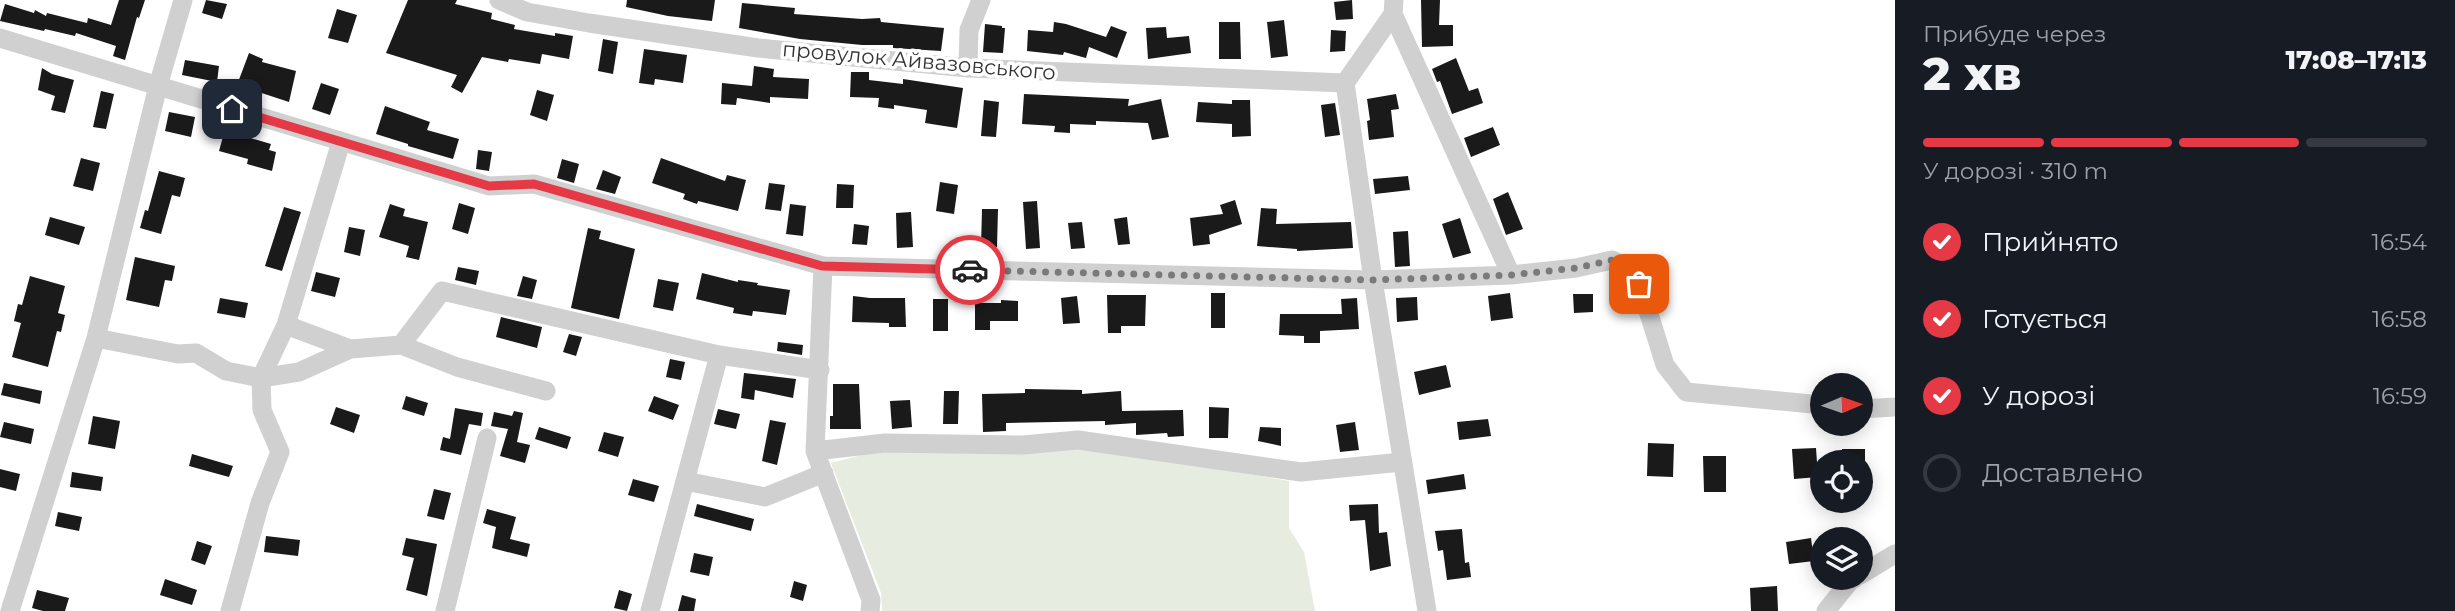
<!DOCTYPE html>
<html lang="uk">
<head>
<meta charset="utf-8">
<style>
  :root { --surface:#171b24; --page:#20242c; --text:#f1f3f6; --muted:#9ea1a6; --line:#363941; --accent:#e63946 }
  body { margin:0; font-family:Montserrat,sans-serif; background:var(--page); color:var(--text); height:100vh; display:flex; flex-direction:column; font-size:26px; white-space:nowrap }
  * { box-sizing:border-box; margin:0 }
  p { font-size:23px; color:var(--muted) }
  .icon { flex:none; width:38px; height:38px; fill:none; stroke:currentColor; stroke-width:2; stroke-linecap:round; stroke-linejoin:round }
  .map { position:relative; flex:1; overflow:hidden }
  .details { display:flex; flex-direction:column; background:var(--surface); width:560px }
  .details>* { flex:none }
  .needle { width:46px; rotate:88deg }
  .fabs { position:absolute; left:1810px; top:373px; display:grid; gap:14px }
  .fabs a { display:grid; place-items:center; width:63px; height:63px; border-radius:50%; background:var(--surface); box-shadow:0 4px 18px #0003; font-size:35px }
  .pin { position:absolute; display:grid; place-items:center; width:60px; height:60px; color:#fff; margin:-30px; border-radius:14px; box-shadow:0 4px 10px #0006 }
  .courier { position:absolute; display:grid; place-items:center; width:70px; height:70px; margin:-35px; border:5px solid #e63946; border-radius:50%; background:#fff; color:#222; box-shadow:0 2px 9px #0007 }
  .headline em { font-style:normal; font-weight:800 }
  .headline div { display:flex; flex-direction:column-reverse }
  .headline { display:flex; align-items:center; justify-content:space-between; height:119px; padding:0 28px }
  h1 { font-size:46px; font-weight:800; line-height:52px }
  .bar { display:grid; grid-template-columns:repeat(4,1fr); gap:10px 7px; align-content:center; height:84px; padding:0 28px }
  .bar i { height:9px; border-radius:5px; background:var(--line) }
  .bar .active { background:var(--accent) }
  .bar p { grid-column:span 4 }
  ol { padding:0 28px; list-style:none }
  li { display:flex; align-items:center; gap:21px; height:77px }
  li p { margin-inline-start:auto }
  li .icon { padding:7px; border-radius:50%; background:var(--accent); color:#fff; stroke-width:4 }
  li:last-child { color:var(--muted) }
  li i { width:38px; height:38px; border:4px solid var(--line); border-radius:50% }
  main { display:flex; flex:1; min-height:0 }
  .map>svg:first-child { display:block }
  .green { fill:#e6ecdf }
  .building { fill:#1a1a1a }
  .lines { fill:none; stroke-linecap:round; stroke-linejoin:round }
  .street { stroke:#d0d0d0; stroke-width:19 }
  .done { stroke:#7a7a7a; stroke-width:7; stroke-dasharray:0 12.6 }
  .route { stroke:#e63946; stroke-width:9 }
  .labels { text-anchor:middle; stroke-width:7; stroke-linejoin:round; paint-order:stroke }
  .street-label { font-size:21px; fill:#333; stroke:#fff }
</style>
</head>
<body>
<main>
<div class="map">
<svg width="1895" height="611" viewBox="0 0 1895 611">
  <rect width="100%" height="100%" fill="#fff"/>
  <path class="green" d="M1079 445 1289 481V528L1304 552 1315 611H882L881 593 831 463 881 450Z"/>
  <path class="building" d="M119 0H145L139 18 137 17 125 60 113 56 116 46 76 33 75 36 45 29 44 31 0 21 5 4 34 13 35 10 46 16 47 13 87 23 88 18 111 25Z
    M206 0 227 4 222 19 202 13Z
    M408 0H457L455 4 492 13 491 19 515 25 514 29 555 36V33L573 36 569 59 542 54 540 64 509 59 508 62 482 57 462 93 451 87 457 75 386 53Z
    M627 0H715L712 21 668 16 626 7Z
    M1352 0 1353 19 1336 20 1334 2Z
    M1421 0H1440L1439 25H1453V46L1422 47Z
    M742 3 795 8 794 14 862 19 880 18 881 22 944 28 941 51 893 48V45H862L800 39 739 28Z
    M337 9 357 15 348 43 328 38Z
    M1284 20 1288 56 1271 58 1267 22Z
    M1054 22 1066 24 1106 37 1111 26 1127 32 1117 58 1089 47 1086 58 1064 52 1063 55 1027 51 1028 30 1053 32Z
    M1219 22H1240L1241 59H1219Z
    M985 24 1002 26V28H1005L1003 53 983 52Z
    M1166 27 1167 38 1189 36 1191 53 1148 59 1146 28Z
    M1331 30 1346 31 1345 51 1330 52Z
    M603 39 618 42 613 74 598 71Z
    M644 49 687 55 683 83 655 79 654 85 639 83Z
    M249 53 263 59 262 62 296 71 289 102 237 85Z
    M1456 58 1469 91 1478 88 1483 103 1452 114 1440 81 1437 82 1432 69Z
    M185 60 219 66 217 82 182 75Z
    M754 66 774 69 773 77 809 79 808 99 770 97V103L737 98 736 105 721 104 722 83 752 86Z
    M42 68 52 74 74 80 65 113 51 110 55 96 38 90Z
    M851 72H869V80L903 84V79L963 88 957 128 925 123 927 110 894 105V109L878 107 879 98 850 97Z
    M321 83 339 89 330 115 312 109Z
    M537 90 554 95 547 121 530 115Z
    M101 91 114 94 106 129 93 127Z
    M1024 94 1129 99 1128 106 1161 99 1169 137 1152 140 1148 123 1096 121V125L1070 124V133L1054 132 1055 126 1022 124Z
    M1396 94 1399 109 1391 110 1394 137 1369 140 1367 121 1370 120 1367 99Z
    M984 100 999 102 996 137 981 136Z
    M1232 100H1250L1251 136 1232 137V124L1196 122 1198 102 1232 104Z
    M1335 103 1340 135 1325 137 1321 105Z
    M385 106 430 122 427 130 459 139 453 159 408 146V144L376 134Z
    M169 112 195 117 191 137 165 131Z
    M226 126 241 131 240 135 271 144 269 150 276 152 272 171 247 164 248 159 219 151Z
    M1493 127 1500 145 1471 157 1464 138Z
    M478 150 492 152 489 171 476 169Z
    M81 158 100 163 93 191 73 186Z
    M661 158 725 181 727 175 746 180 738 211 698 201 697 204 683 199 685 194 652 183Z
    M562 159 579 164 574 183 557 178Z
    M603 170 621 177 615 194 596 189Z
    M159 171 185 178 180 197 172 195 161 234 140 228 145 210 148 211Z
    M1408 176 1410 190 1375 194 1373 179Z
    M940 182 958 185 954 214 936 211Z
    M769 183 785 185 781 211 765 209Z
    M837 184 854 185 853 208H836Z
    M1508 192 1523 229 1506 235 1493 199Z
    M1235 200 1242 224 1209 235 1210 244 1193 246 1190 218 1223 214 1220 205Z
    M1037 201 1040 248 1026 249 1023 202Z
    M459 203 475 208 468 234 452 229Z
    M390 204 405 209 403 216 428 222 419 260 406 257 409 246 379 237Z
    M790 204 806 206 803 236 786 234Z
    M284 207 301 212 282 271 265 266Z
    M1261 208 1277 209 1276 224 1351 222 1353 248 1297 251V249L1257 246Z
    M982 209H998L997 247H981Z
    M911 212 913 247 897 248 896 213Z
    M50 217 85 227 79 245 45 235Z
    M1127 217 1130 244 1118 245 1114 219Z
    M1460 218 1471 253 1453 258 1442 224Z
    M1082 222 1085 248 1071 249 1068 223Z
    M854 224 869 226 867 245 852 244Z
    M349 227 365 230 360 256 344 252Z
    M588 228 601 231 599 239 635 249 619 319 571 308Z
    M1408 231 1410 266 1395 267 1393 232Z
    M135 257 175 266 172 281 165 280 159 307 126 300Z
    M458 267 479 271 476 285 455 280Z
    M316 272 340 278 335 297 311 291Z
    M702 273 738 282V280L758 283 757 285 790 290 786 315 753 311 752 316 733 313 734 308 696 299Z
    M30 276 65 286 58 313 65 315 61 332 57 331 48 367 12 357 21 323 14 321 18 304 22 305Z
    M523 276 537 280 532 299 517 296Z
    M658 279 679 283 673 311 653 307Z
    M1211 293H1225V328H1211Z
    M1510 293 1513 318 1491 321 1488 296Z
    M1573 294H1593V312L1574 313Z
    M1107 295H1146L1145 326H1121V333H1108Z
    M853 296 870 298H905L906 327H889V323L852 322Z
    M1077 296 1080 323 1063 324 1061 298Z
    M1417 297 1418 320 1397 322 1396 298Z
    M220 298 248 303 245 318 217 313Z
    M1357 298 1359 329 1320 331V343H1304V336L1279 335 1280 314H1342L1341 299Z
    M933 299H948V331H933Z
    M1001 300 1018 301V321H990V330H975V303H1001Z
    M501 317 542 327 537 348 496 337Z
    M569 334 582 337 576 356 563 352Z
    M778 342 803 345 802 355 777 351Z
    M670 359 685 362 681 380 666 377Z
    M1446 365 1451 387 1419 395 1414 372Z
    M744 373 796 379 793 398 755 390 754 400 741 398Z
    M4 383 42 391 40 404 1 395Z
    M833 384H859L861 429H830V416H833Z
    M1025 389 1082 390V394L1121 391 1122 411 1183 410 1184 436 1168 437 1167 433 1136 435V423L1105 425V421L1006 423V431L983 432 982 394 1025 393Z
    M944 391H959L958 424H943Z
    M406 396 428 403 424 416 402 409Z
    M654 396 679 405 673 420 648 411Z
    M910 400 912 427 892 429 890 401Z
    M336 407 360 415 354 433 330 424Z
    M1209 407 1229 408 1228 438H1209Z
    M455 408 483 413 481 426 469 424 461 455 440 450 443 437 450 439Z
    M718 409 740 414 736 429 714 424Z
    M514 411 523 413 517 442 530 445 525 463 500 456 508 429 491 426 494 412 512 416Z
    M93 416 120 421 115 449 88 444Z
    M1488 419 1491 436 1459 440 1457 422Z
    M770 420 786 423 777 465 762 461Z
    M4 422 34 429 31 444 0 437Z
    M1355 422 1359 450 1340 452 1336 425Z
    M539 427 571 437 567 449 535 439Z
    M1260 427 1281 428V446L1258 441Z
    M604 432 624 437 618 457 598 451Z
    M1648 443 1674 444 1673 477 1647 476Z
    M1816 448 1818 477 1794 479 1792 449Z
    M1842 449H1865V462H1842Z
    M192 454 233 466 229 477 189 466Z
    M1703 456H1726V492H1704Z
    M0 469 20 474 16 491 0 487Z
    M72 472 103 477 101 491 70 487Z
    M1464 474 1466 489 1428 494 1426 480Z
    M633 479 659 486 654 502 628 495Z
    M434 489 451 493 444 520 427 516Z
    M697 504 754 519 751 531 694 516Z
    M1378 504 1379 533 1387 532 1391 566 1370 571 1365 520 1350 521 1349 505Z
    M487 509 516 517 510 539 530 544 527 557 492 548 496 527 483 523Z
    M58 512 82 517 79 531 55 526Z
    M1462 529 1465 563 1469 562 1471 577 1447 580 1443 550 1438 551 1435 531Z
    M266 536 300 540 298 556 264 552Z
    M406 538 437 544 427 596 406 590 414 558 402 555Z
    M1811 538 1814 561 1789 564 1786 542Z
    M197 541 212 546 205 565 191 560Z
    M694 553 713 557 709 576 690 572Z
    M165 579 197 590 192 605 160 595Z
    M794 581 807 585 803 601 790 597Z
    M1777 586 1778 611H1751L1750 588Z
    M37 590 69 598 65 611H43L32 608Z
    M619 590 632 594 627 611 614 608Z
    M682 595 696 599 694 611H678Z"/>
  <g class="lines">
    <path class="street" d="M499 0 527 12 589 23 758 48 968 68 1345 83
      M1394 0 1393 14 1345 83 1373 280 1427 611
      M1393 14 1511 275
      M0 38 489 186 534 184 823 266 1373 280 1511 275 1576 268 1612 260 1633 271 1644 298 1665 365 1686 392 1822 405
      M968 68 969 30 981 0
      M823 266 815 451 871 600 870 611
      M286 325 350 349 401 345 442 291 719 355 820 370
      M96 338 178 354 196 353 226 371 261 378 299 372 350 349
      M401 345 457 367 546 391
      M1860 409 1895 407
      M815 451 885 443 1023 445 1078 440 1301 472 1402 462
      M685 481 765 497 824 473
      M1860 575 1895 554
      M10 611 96 338 158 86 183 0
      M230 611 260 503 280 452 262 410 261 378 286 325 341 142
      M445 611 487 438
      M650 611 719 355
      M1826 611 1850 581 1855 578"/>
  </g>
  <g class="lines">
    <path class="done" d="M970 270 1373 280 1511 275 1576 268 1612 260 1633 271 1639 284"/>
    <path class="route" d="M232 109 489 186 534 184 822 266 970 270"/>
  </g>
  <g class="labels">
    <g class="street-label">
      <text transform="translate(919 61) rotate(5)" y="7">провулок Айвазовського</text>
    </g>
  </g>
</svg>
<div class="fabs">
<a><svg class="needle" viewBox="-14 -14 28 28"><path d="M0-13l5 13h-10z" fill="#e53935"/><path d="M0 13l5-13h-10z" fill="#9ea1a6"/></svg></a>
<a><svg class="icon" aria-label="locate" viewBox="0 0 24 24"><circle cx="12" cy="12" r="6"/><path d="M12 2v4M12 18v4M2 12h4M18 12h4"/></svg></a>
<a><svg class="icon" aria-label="layers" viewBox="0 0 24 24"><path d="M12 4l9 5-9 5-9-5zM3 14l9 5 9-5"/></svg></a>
</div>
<div class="pin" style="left:1639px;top:284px;background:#ea580c"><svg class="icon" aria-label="bag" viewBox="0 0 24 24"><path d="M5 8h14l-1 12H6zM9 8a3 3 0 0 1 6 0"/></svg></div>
<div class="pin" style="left:232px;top:109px;background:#1f2937"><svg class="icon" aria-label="home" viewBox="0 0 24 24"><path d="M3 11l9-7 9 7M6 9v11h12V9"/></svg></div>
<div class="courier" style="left:970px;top:270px"><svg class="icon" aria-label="car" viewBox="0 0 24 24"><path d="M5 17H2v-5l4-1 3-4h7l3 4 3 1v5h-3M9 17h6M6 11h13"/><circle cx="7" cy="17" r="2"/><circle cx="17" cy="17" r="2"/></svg></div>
</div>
<section class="details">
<div class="headline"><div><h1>2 хв</h1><p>Прибуде через</p></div><em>17:08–17:13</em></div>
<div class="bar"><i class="active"></i><i class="active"></i><i class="active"></i><i></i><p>У дорозі · 310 m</p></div>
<ol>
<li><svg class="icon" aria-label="check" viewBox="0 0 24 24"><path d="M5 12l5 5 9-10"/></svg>Прийнято<p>16:54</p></li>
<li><svg class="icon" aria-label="check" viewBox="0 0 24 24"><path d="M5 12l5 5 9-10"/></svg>Готується<p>16:58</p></li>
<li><svg class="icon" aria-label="check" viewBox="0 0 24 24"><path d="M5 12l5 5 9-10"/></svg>У дорозі<p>16:59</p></li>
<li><i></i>Доставлено</li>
</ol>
</section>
</main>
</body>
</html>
